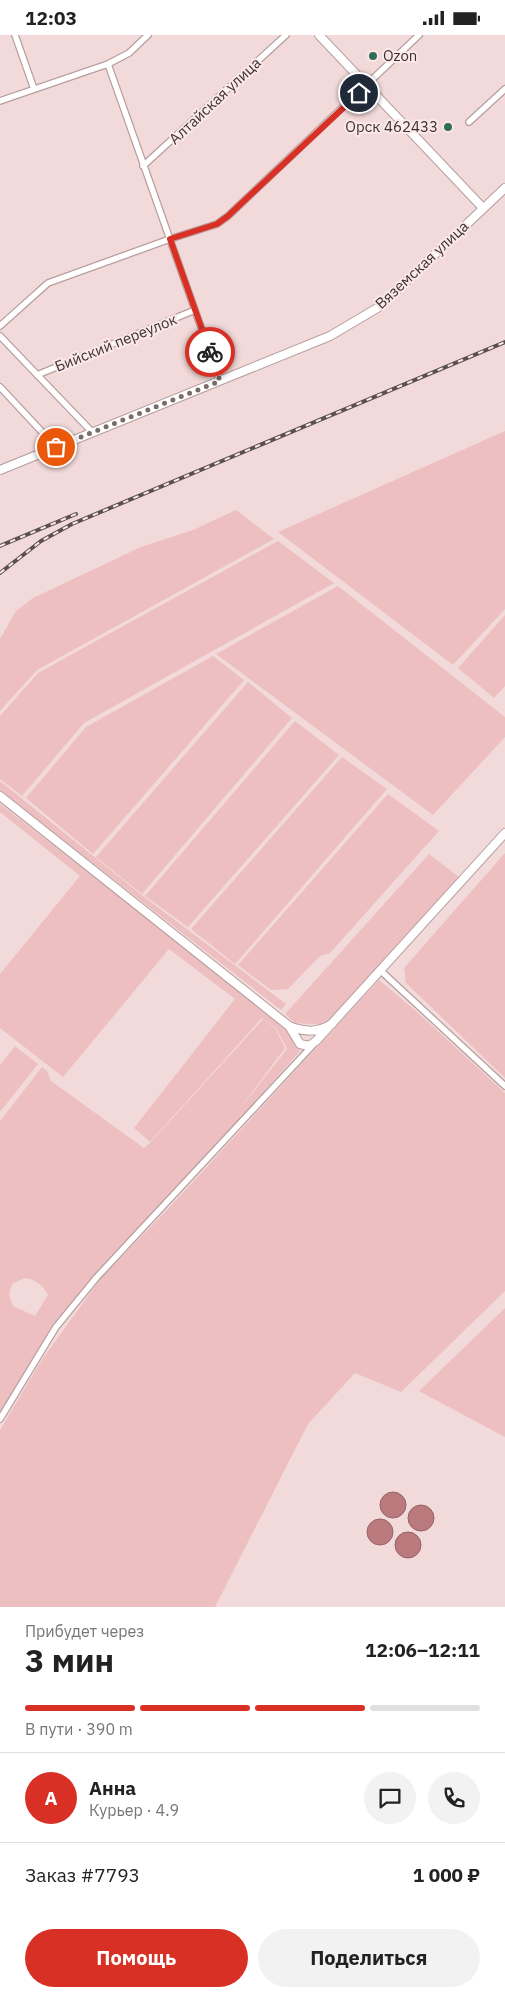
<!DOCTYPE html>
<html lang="ru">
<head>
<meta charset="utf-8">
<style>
  :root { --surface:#fff; --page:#f2f2f2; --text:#222; --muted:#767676; --line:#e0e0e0; --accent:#d93025 }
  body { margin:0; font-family:"IBM Plex Sans",sans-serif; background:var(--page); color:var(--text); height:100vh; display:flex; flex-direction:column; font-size:19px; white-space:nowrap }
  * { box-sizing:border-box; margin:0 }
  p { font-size:16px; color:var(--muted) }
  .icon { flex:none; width:28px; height:28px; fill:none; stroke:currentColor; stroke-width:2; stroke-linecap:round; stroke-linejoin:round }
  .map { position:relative; height:1572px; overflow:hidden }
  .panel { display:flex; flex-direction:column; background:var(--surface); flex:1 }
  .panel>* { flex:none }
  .pin { position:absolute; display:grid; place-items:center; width:42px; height:42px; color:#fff; margin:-21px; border:2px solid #fff; border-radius:50%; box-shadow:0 1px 5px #0007 }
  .courier { position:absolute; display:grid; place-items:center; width:50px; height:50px; margin:-25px; border:4px solid #d93025; border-radius:50%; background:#fff; color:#222; box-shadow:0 1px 6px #0007 }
  .summary em { font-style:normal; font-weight:800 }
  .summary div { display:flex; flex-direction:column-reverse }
  .summary { display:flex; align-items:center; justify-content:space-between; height:85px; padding:0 25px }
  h1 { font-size:32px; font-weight:800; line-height:38px }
  .bar { display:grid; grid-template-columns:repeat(4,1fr); gap:8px 5px; align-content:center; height:60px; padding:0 25px }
  .bar i { height:6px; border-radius:4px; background:var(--line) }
  .bar .selected { background:var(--accent) }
  .bar p { grid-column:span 4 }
  .line { display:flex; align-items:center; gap:12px; padding:0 25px; border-top:1px solid var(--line) }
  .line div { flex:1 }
  .round { display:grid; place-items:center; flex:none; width:52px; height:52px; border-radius:26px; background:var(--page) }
  .cta { display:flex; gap:10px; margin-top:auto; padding:10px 25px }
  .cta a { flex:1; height:58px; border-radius:30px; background:var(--accent); color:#fff; font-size:20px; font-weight:800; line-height:58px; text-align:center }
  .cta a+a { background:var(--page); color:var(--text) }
  .status { display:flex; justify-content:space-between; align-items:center; height:35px; padding:0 25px; background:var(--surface); direction:ltr }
  .status svg { height:14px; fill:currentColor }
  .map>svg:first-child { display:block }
  .green { fill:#edbfc0; fill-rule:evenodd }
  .water { fill:#ba797c; stroke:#946366 }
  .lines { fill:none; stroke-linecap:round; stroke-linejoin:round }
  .street-casing { stroke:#b69e9f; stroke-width:8 }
  .secondary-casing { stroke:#b69e9f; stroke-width:10 }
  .street { stroke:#fff; stroke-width:5.5 }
  .secondary { stroke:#fff; stroke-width:8 }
  .rail-casing { stroke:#5b4f4f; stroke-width:4 }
  .rail { stroke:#fce8e8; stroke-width:2; stroke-dasharray:5.5; stroke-linecap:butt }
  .done { stroke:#7b6c6c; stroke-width:5; stroke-dasharray:0 9 }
  .route { stroke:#d93025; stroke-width:6 }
  .poi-dot { fill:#2f6d59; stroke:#fce8e8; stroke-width:2 }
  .labels { text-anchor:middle; stroke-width:4; stroke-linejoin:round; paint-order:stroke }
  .poi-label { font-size:15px; fill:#3a3131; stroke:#fce8e8; text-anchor:start }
  .street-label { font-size:15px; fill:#3a3131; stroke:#fce8e8 }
</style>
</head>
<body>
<div class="status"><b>12:03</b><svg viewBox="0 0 49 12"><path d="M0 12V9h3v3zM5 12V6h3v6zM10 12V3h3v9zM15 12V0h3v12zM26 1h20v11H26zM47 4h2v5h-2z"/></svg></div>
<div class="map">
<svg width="505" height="1572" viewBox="0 0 505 1572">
  <rect width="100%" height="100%" fill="#f3dada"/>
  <path class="green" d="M505 396V574L453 630 278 497Z
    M236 475 274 504 37 635 0 676V604L16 576 33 563 141 512 193 495Z
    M278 506 334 548 84 688 22 761 0 744V681L38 638Z
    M338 551 505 682V702L433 780 216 619Z
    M505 580V651L494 663 458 633Z
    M213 621 244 645 93 819 26 763 86 692Z
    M248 647 292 683 142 859 96 822Z
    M295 686 339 720 188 892 145 861Z
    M342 722 387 754 235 929 191 894Z
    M0 746 143 861 286 969 281 975 0 756Z
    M388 759 439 796 330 918 320 921 288 954 271 955 238 930Z
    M0 769 288 993 300 1016 243 1081 240 1079 242 1082 58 1285 0 1376V1086L42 1032 47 1036 51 1046 144 1113 150 1108 263 984 275 993 285 1013 238 1076 287 1014 276 993 262 983 150 1107 134 1093 235 964 169 914 63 1042 0 993V939L80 841 0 777ZM25 1243C35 1244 44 1251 48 1260L35 1281 13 1271 9 1259 12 1249Z
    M505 818V1043L406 948 404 933Z
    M429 819 459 842 326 990 295 988 285 979Z
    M379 945 417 977 505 1058V1256L401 1357 355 1338 308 1389 215 1572H0V1395L41 1326 101 1243 166 1176Z
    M15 1011 38 1029 0 1077V1030Z
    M505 1273V1402L419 1356Z"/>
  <path class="water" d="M380 1470a13 13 0 1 1 26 0a13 13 0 1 1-26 0Z
    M408 1483a13 13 0 1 1 26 0a13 13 0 1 1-26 0Z
    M367 1497a13 13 0 1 1 26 0a13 13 0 1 1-26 0Z
    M395 1510a13 13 0 1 1 26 0a13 13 0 1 1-26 0Z"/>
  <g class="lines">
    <defs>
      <path id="street" d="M15 0 34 54
        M108 29 220 346
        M0 66 108 29 129 18 148 0
        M469 87 505 54
        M143 131 286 0
        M0 291 48 248 170 204 217 189 228 181 419 0
        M0 301 92 397
        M37 340 195 275
        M0 352 56 412
        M381 936 505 1051
        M0 1384 56 1292 97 1242 313 1010"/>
      <path id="secondary" d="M319 0 483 173
        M0 435 330 301 379 272 505 153
        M0 761 289 991C305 997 317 998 332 989
        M289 991 300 1009 309 1011 316 1006 505 798"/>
    </defs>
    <use href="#street" class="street-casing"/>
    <use href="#secondary" class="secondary-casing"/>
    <use href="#street" class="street"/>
    <use href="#secondary" class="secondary"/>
    <defs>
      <path id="rail" d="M0 511 76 479
        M0 538 41 506 72 489 505 307"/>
    </defs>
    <use href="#rail" class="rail-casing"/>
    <use href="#rail" class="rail"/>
  </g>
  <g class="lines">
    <path class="done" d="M56 412 220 346 210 317"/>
    <path class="route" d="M210 317 170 204 217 189 228 181 359 58"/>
  </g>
  <g class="poi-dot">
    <circle cx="373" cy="21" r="5"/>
    <circle cx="448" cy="92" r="5"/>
  </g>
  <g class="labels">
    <g class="poi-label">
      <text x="383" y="26">Ozon</text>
      <text x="438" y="97" text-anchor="end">Орск 462433</text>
    </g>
    <g class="street-label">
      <text transform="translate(215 66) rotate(-43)" y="5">Алтайская улица</text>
      <text transform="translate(422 230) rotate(-43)" y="5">Вяземская улица</text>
      <text transform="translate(116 308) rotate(-22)" y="5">Бийский переулок</text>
    </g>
  </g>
</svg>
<div class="pin" style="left:56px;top:412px;background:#ea580c"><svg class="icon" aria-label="bag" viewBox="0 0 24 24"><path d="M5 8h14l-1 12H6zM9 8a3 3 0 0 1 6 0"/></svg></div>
<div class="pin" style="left:359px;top:58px;background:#1f2937"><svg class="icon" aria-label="home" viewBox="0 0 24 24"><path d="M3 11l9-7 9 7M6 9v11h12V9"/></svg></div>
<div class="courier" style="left:210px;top:317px"><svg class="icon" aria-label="bike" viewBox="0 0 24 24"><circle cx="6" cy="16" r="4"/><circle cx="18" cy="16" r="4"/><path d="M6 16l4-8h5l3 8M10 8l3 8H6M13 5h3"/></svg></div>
</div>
<section class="panel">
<div class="summary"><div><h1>3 мин</h1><p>Прибудет через</p></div><em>12:06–12:11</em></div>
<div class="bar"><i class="selected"></i><i class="selected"></i><i class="selected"></i><i></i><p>В пути · 390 m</p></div>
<div class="line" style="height:90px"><b class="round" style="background:var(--accent);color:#fff">А</b><div><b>Анна</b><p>Курьер · 4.9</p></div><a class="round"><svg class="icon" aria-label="chat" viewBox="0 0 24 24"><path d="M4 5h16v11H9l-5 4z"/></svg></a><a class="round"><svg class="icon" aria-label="phone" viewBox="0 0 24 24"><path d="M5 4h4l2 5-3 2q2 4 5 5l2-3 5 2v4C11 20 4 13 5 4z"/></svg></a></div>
<div class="line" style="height:65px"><div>Заказ #7793</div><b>1 000 ₽</b></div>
<div class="cta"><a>Помощь</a><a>Поделиться</a></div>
</section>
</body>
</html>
